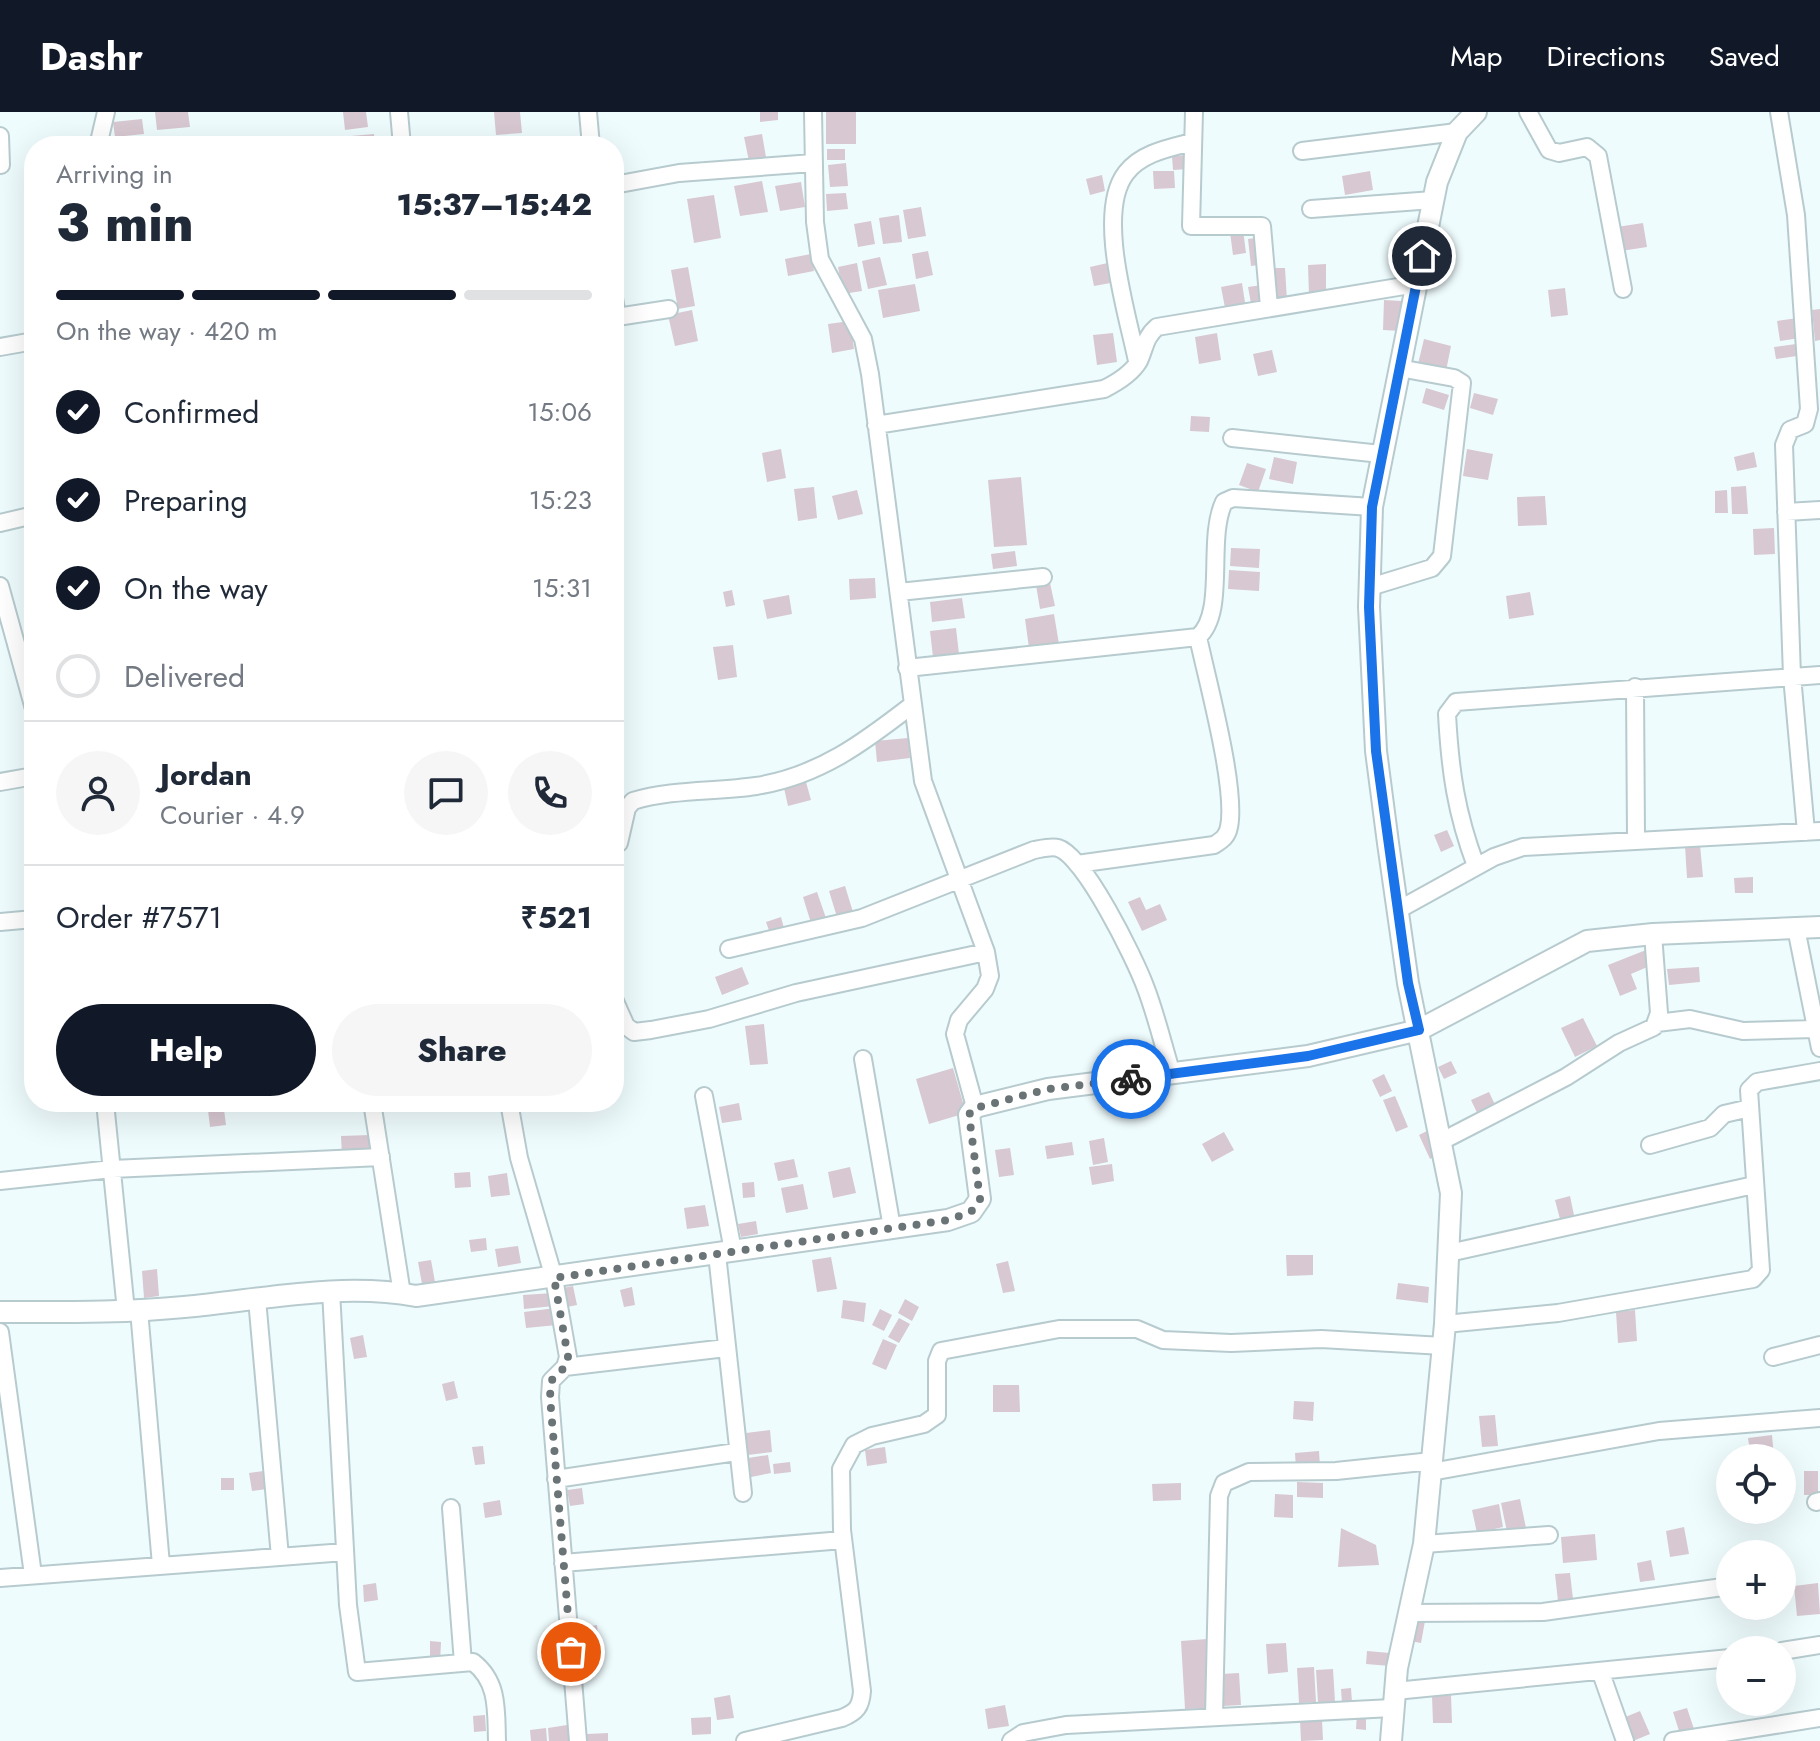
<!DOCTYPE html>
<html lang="en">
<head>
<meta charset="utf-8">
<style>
  :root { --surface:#fff; --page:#f6f6f7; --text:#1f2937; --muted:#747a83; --line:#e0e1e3; --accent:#111827 }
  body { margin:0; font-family:Jost,sans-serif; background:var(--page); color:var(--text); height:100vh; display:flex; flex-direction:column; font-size:30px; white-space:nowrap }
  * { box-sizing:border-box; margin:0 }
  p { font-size:26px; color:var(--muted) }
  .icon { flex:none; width:44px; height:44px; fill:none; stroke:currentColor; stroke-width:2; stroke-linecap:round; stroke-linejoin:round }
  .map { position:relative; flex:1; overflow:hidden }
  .panel { position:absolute; left:24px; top:24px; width:600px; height:976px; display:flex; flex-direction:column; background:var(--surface); border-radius:32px; box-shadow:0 8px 32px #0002 }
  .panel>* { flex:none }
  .fabs { position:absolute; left:1716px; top:1332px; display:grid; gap:16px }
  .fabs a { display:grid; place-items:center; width:80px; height:80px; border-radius:50%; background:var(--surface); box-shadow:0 8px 32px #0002; font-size:40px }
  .pin { position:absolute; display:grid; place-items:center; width:68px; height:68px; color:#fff; margin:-34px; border:4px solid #fff; border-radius:50%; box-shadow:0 2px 8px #0007 }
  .courier { position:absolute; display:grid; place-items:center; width:80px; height:80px; margin:-40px; border:6px solid #1a73e8; border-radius:50%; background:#fff; color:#222; box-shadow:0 2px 10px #0007 }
  .overview em { font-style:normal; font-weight:800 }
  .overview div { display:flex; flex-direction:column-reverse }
  .overview { display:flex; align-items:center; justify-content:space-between; height:136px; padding:0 32px }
  h1 { font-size:52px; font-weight:800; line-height:60px }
  .bar { display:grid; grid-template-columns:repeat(4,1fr); gap:12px 8px; align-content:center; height:96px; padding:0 32px }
  .bar i { height:10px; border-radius:6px; background:var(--line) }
  .bar .active { background:var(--accent) }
  .bar p { grid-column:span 4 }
  .line { display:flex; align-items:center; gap:20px; padding:0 32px; border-top:2px solid var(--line) }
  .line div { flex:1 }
  .round { display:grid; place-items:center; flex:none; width:84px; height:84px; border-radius:42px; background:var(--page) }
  ol { padding:0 32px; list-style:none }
  li { display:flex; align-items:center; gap:24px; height:88px }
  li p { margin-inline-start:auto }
  li .icon { padding:8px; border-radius:50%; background:var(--accent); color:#fff; stroke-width:4 }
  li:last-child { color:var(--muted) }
  li i { width:44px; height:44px; border:4px solid var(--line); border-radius:50% }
  .button { display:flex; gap:16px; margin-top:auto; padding:16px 32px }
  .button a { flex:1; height:92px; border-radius:48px; background:var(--accent); color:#fff; font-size:32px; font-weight:800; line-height:92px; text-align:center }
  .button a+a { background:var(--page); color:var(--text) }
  header { display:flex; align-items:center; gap:48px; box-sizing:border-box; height:112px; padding:0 40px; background:var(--accent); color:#fff }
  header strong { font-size:38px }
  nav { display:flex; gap:44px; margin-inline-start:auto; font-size:28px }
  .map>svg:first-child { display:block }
  .building { fill:#d8c8d1 }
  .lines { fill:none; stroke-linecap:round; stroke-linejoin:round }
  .minor-casing { stroke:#b7cbcf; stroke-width:20 }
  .tertiary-casing { stroke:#b7cbcf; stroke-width:24 }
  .minor { stroke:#fff; stroke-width:16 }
  .tertiary { stroke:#fff; stroke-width:20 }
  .done { stroke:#6a7476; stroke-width:8; stroke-dasharray:0 14.4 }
  .route { stroke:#1a73e8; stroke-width:10 }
</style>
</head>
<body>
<header>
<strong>Dashr</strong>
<nav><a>Map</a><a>Directions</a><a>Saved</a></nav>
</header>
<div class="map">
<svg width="1820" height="1629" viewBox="0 0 1820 1629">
  <rect width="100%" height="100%" fill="#effcfe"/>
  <path class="building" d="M155 0H188L190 15 157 18Z
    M343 0H366L368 15 345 18Z
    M494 0H520L522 21 496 23Z
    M760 0H778V8L760 10Z
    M826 0H856V32H826Z
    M142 7 144 22 115 25 113 10Z
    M374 22 375 34H352L351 24Z
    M762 22 767 51 750 54 744 25Z
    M827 37H845V48H827Z
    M1188 43 1189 57 1173 58 1172 44Z
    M846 51 848 74 830 75 828 53Z
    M1153 59H1174L1175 76 1154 77Z
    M1370 59 1373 78 1345 83 1342 64Z
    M1102 63 1105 79 1090 83 1086 67Z
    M762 69 768 100 740 104 734 74Z
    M801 70 805 95 780 99 775 74Z
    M846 81 848 97 827 99 826 82Z
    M714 83 721 126 694 131 687 87Z
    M921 95 926 124 908 127 903 98Z
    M899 103 902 130 883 132 879 106Z
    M871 109 875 132 858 135 854 112Z
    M1643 111 1647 135 1621 139 1617 115Z
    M1243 118 1246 141 1233 143 1230 120Z
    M1262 125 1265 152 1251 154 1248 127Z
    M928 139 933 163 916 167 912 142Z
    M811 142 814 159 788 164 785 147Z
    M880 145 887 173 868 177 862 149Z
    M1112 150 1116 170 1094 174 1090 155Z
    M857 151 862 179 843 182 838 155Z
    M1326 152V184H1309L1308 153Z
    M688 155 695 194 678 197 671 158Z
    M1272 156H1285L1287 189 1274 190Z
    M1242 171 1246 197 1226 201 1221 175Z
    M915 172 920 199 883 206 878 178Z
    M1262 173 1266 194 1252 197 1248 175Z
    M1565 176 1568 203 1551 205 1548 178Z
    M1384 188 1402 189 1401 219 1383 218Z
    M1820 197V228L1815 229 1812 198Z
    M692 198 698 229 675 234 668 203Z
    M1798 206 1800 226 1780 229 1777 209Z
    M850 209 854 237 832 241 828 212Z
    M1113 221 1117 250 1097 253 1093 223Z
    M1217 221 1221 248 1199 252 1195 225Z
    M1424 227 1451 234 1446 259 1418 252Z
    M1796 232 1797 244 1776 247 1774 235Z
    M1272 238 1277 260 1258 264 1253 242Z
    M1426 276 1449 283 1444 298 1422 291Z
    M1474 281 1498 287 1493 303 1470 296Z
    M1191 304 1210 305 1209 320 1190 319Z
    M781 337 786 366 767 370 762 341Z
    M1467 337 1493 342 1488 368 1463 364Z
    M1754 340 1757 355 1737 359 1734 345Z
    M1274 345 1297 350 1293 372 1269 367Z
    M1247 351 1266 357 1258 380 1239 373Z
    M1021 365 1027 433 994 435 988 368Z
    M1746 374 1748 402H1732L1731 375Z
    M814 375 817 406 798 409 794 377Z
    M857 378 863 402 838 408 832 384Z
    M1727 378 1728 401H1715V379Z
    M1545 384 1547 413 1518 414 1517 385Z
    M1774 416 1775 442 1754 443 1753 417Z
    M1231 436 1260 437 1259 456 1230 454Z
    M1015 439 1017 454 993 457 991 442Z
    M1229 458 1260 460 1259 479 1228 477Z
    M875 466 876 486 850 488 849 467Z
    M1050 471 1055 494 1040 497 1036 473Z
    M732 478 735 493 726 495 723 480Z
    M1530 480 1534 503 1509 507 1506 484Z
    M789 483 792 502 767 507 763 488Z
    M962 486 965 506 932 510 930 490Z
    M1054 502 1059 532 1029 536 1025 507Z
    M956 516 959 542 933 545 930 519Z
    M733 533 737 565 718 568 713 535Z
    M908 626 910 646 877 650 875 629Z
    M806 670 811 688 788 694 784 676Z
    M1447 718 1454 734 1441 740 1434 723Z
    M1700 733 1703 765 1687 766 1685 734Z
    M1753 765V781H1735L1734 766Z
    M845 774 853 800 837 805 829 779Z
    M817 780 826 806 811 811 803 785Z
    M1140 785 1146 798 1160 792 1167 808 1142 819 1128 790Z
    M781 805 785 820 771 824 766 810Z
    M1646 838 1652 853 1631 862 1637 877 1620 884 1608 853Z
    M742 855 749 872 722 883 715 865Z
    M1699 855 1700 870 1669 873 1667 857Z
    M1583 906 1597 934 1575 945 1561 916Z
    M764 912 768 952 750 953 745 914Z
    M1451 949 1457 961 1444 967 1438 955Z
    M953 956 966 1001 929 1012 916 967Z
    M1384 962 1392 979 1380 985 1372 968Z
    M1489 980 1498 999 1480 1007 1471 988Z
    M1395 984 1408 1015 1396 1020 1383 988Z
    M207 990H223L226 1013 210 1015Z
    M739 991 742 1008 722 1011 719 995Z
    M1431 1017 1443 1041 1430 1047 1419 1023Z
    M1224 1020 1234 1038 1212 1050 1202 1032Z
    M370 1023 371 1042 342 1044 341 1024Z
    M1104 1026 1108 1050 1093 1053 1089 1029Z
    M1072 1030 1074 1043 1047 1047 1045 1034Z
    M1010 1036 1014 1063 999 1065 995 1038Z
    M794 1047 798 1065 778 1069 774 1051Z
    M1112 1052 1114 1069 1092 1073 1089 1055Z
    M850 1055 856 1081 833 1086 828 1060Z
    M470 1060 471 1075 455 1076 454 1061Z
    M507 1061 510 1083 491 1085 488 1064Z
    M754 1070 755 1085 743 1086 742 1071Z
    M803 1072 808 1097 786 1101 781 1076Z
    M1570 1084 1575 1108 1561 1111 1555 1088Z
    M705 1093 709 1114 687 1117 684 1096Z
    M756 1109 758 1122 741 1125 738 1112Z
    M486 1126 487 1138 471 1140 469 1128Z
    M518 1134 521 1151 498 1155 495 1137Z
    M1286 1143H1313V1163L1287 1164Z
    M831 1145 837 1177 817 1180 812 1148Z
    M431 1148 435 1170 422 1172 418 1150Z
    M1008 1149 1015 1179 1003 1181 996 1152Z
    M157 1157 159 1184 144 1186 142 1159Z
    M1398 1171 1429 1175 1428 1191 1396 1187Z
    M573 1174 577 1193 562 1196 558 1177Z
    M632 1175 635 1193 624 1195 620 1178Z
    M553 1181 554 1194 524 1197 523 1183Z
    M905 1187 919 1195 912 1209 898 1201Z
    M843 1188 866 1191 864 1210 841 1206Z
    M555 1196 557 1213 526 1216 524 1200Z
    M880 1197 892 1203 884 1219 872 1213Z
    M1635 1198 1637 1229 1618 1231 1616 1200Z
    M899 1206 910 1212 899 1231 888 1225Z
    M363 1223 367 1245 354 1247 350 1226Z
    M883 1227 897 1233 886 1258 872 1252Z
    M454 1269 458 1286 446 1289 442 1272Z
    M993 1273H1019L1020 1300H993Z
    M1294 1289 1314 1290 1313 1309 1293 1307Z
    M1495 1303 1498 1334 1482 1335 1479 1304Z
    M770 1318 772 1340 748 1343 746 1321Z
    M1772 1323 1774 1346H1751L1748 1326Z
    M483 1334 485 1352 475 1353 472 1335Z
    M885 1335 887 1351 867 1354 865 1338Z
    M1319 1339 1320 1355 1296 1357 1295 1341Z
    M768 1343 771 1361 751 1365 748 1346Z
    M790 1350 791 1360 774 1362 773 1352Z
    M271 1358 274 1376 252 1379 249 1361Z
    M1804 1359H1818V1383H1804Z
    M221 1366H234V1378H221Z
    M1297 1370 1323 1371V1386L1297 1385Z
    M1181 1371V1388L1153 1389 1152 1372Z
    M582 1376 584 1392 570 1394 567 1378Z
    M1275 1382 1293 1383V1406L1274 1405Z
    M1520 1387 1526 1416 1507 1420 1501 1391Z
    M500 1388 502 1403 485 1406 483 1391Z
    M1499 1392 1503 1415 1477 1421 1472 1398Z
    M1684 1415 1689 1442 1670 1445 1666 1419Z
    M1341 1416 1376 1433 1379 1453 1338 1455Z
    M1595 1422 1597 1448 1563 1451 1561 1425Z
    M1651 1448 1655 1468 1640 1470 1637 1451Z
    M1570 1461 1573 1487 1558 1489 1555 1462Z
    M376 1471 378 1488 364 1490 363 1473Z
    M1818 1471 1820 1502 1797 1504 1794 1474Z
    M1414 1507 1425 1509 1421 1531 1410 1529Z
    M597 1513 598 1524 582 1527 581 1516Z
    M1207 1527 1210 1596 1185 1597 1181 1529Z
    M430 1529 441 1530 440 1551 430 1550Z
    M1286 1531 1288 1560 1268 1562 1266 1532Z
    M1367 1539 1390 1541V1554L1366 1552Z
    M1314 1555 1316 1590 1299 1591 1297 1556Z
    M1333 1557 1335 1590 1318 1591 1316 1558Z
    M1239 1561 1241 1593 1223 1594 1221 1562Z
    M1351 1576 1352 1590 1342 1591 1341 1577Z
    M730 1583 734 1606 717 1608 714 1586Z
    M1451 1583 1452 1611H1433L1432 1584Z
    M1005 1593 1009 1614 988 1617 985 1597Z
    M1687 1596 1694 1617 1680 1622 1673 1600Z
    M1640 1599 1650 1622 1633 1629 1623 1606Z
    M1357 1601 1366 1602V1618L1356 1617Z
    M485 1603 486 1619 474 1620 473 1604Z
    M711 1605V1622L692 1623 691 1606Z
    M1322 1607 1323 1628 1301 1629 1300 1608Z
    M567 1613 569 1629H549L548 1616Z
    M546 1616 547 1629H531L530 1618Z
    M608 1621V1629H587V1622Z"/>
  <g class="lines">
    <defs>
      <path id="minor" d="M399 0 402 34
        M588 0 591 34
        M813 0 815 110 820 147 863 227 870 262 923 669 986 840 990 864 985 877 959 908 955 922 975 995
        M1194 0 1191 114H1262L1269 195
        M1528 0 1549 38 1559 41 1587 35 1598 44 1623 177
        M1779 0 1796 103 1809 297 1805 312 1790 318 1784 333 1792 564 1806 720
        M0 24 1 53
        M98 34 106 0
        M1302 39 1457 20
        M614 73 679 61 813 51
        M1311 97 1433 88
        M614 186 617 205 669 197
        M0 235 34 229
        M1137 249C1128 204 1095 101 1126 61 1141 41 1169 36 1192 30
        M876 313 1104 277C1116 271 1132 261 1139 249 1145 236 1145 225 1157 215L1416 172
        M1232 326 1381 342
        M1786 400 1820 398
        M0 411 34 403
        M0 474 34 597
        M1370 475 1432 456 1442 444 1462 271 1454 266 1399 256
        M899 480 1043 465
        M907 556 1198 525C1227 500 1206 428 1224 390L1233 386 1372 395
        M1635 575 1636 726
        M0 670 34 664
        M614 734 619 731 627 696 633 689C672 677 716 680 756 674 819 664 863 631 912 593
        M1077 752 1214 733C1222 728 1227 725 1229 715 1237 676 1207 568 1198 525
        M1476 754C1456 701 1450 658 1447 602L1456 590 1820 563
        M1398 798 1494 745 1523 735 1820 719
        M0 810 34 807
        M1796 816 1820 936
        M729 837 862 806 1034 738C1040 737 1052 734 1058 736 1084 743 1135 847 1145 874 1156 902 1163 933 1172 962
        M614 887 626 914 634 920 651 918 709 907 796 881 986 840
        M1657 911 1690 907 1743 919 1815 917
        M863 947 892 1116
        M704 984 733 1139
        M105 990 126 1199
        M372 990 402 1182
        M509 990 519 1046 554 1166 568 1245 565 1255 551 1269 550 1285 578 1629
        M1442 1029 1566 965 1619 931 1654 915 1659 901 1653 822
        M1650 1033 1710 1016 1724 1002 1750 996
        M0 1069 112 1057 381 1045
        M1449 1141 1754 1073
        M717 1142 743 1381
        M331 1179 348 1493 357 1560 473 1550C499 1570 496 1599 497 1629
        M257 1187 280 1445
        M139 1198 161 1453
        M1445 1212 1558 1201 1753 1167 1761 1158 1749 978 1757 970 1820 959
        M0 1220 33 1463
        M1773 1245 1820 1233
        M565 1255 726 1236
        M1431 1360 1659 1319 1820 1306
        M556 1367 736 1340
        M1816 1390 1820 1389
        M451 1396 463 1551
        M1424 1432 1549 1423
        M563 1451 843 1428
        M0 1466 345 1440
        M1410 1501 1543 1500 1730 1474
        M1782 1539 1820 1533
        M1601 1561 1625 1629
        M1395 1579 1730 1546
        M1214 1604 1219 1384 1224 1371 1249 1360 1336 1359 1432 1349
        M745 1629 842 1606C857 1600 861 1594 862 1579L842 1418 841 1357 854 1333 872 1324 924 1312 937 1303V1249L941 1239 1059 1217H1137L1163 1228 1231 1231 1321 1227 1443 1234
        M1011 1629 1023 1621 1066 1613 1392 1596
        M1673 1629 1820 1606"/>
      <path id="tertiary" d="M0 1200C61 1200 123 1201 184 1195 261 1188 340 1170 416 1184L948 1108 971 1100 980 1087 969 1003 975 995 1048 977 1308 944 1419 918 1587 829 1653 822 1820 815
        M1391 1629 1397 1556 1424 1432 1445 1212 1451 1081 1408 871 1388 731 1376 639 1369 495 1372 395 1437 70 1457 20 1476 0"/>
    </defs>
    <use href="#minor" class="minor-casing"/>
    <use href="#tertiary" class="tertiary-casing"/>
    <use href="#minor" class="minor"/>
    <use href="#tertiary" class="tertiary"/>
  </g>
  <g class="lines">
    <path class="done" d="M571 1540 550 1285 551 1269 565 1255 568 1245 554 1166 948 1108 971 1100 980 1087 969 1003 972 997 1048 977 1131 967"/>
    <path class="route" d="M1131 967 1308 944 1419 918 1408 871 1376 639 1369 495 1372 395 1422 144"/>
  </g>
</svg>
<div class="fabs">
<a><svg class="icon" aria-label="locate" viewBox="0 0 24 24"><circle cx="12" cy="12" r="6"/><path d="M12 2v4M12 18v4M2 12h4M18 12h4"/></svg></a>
<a>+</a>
<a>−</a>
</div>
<div class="pin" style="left:571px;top:1540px;background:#ea580c"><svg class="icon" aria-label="bag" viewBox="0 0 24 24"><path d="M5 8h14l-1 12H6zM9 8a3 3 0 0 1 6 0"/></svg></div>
<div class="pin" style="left:1422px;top:144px;background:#1f2937"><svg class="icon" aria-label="home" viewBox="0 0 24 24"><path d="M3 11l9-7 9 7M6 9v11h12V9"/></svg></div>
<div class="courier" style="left:1131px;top:967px"><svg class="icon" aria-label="bike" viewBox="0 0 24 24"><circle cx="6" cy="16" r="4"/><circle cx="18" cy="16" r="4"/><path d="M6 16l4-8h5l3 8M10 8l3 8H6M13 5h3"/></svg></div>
<section class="panel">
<div class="overview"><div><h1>3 min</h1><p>Arriving in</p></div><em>15:37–15:42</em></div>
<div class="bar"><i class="active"></i><i class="active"></i><i class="active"></i><i></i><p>On the way · 420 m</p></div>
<ol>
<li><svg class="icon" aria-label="check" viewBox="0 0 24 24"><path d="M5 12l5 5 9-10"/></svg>Confirmed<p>15:06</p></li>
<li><svg class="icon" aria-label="check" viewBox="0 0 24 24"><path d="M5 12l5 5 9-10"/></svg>Preparing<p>15:23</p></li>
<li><svg class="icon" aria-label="check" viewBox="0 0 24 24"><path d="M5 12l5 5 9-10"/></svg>On the way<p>15:31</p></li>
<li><i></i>Delivered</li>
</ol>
<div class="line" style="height:144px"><a class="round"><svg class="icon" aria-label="person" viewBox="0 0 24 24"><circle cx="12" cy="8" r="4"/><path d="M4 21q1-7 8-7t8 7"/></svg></a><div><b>Jordan</b><p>Courier · 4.9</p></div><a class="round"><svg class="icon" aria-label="chat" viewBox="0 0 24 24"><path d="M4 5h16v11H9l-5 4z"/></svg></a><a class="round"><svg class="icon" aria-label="phone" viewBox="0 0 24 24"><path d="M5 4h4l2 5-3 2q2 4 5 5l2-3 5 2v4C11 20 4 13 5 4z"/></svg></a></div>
<div class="line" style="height:104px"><div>Order #7571</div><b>₹521</b></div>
<div class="button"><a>Help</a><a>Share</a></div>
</section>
</div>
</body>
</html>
